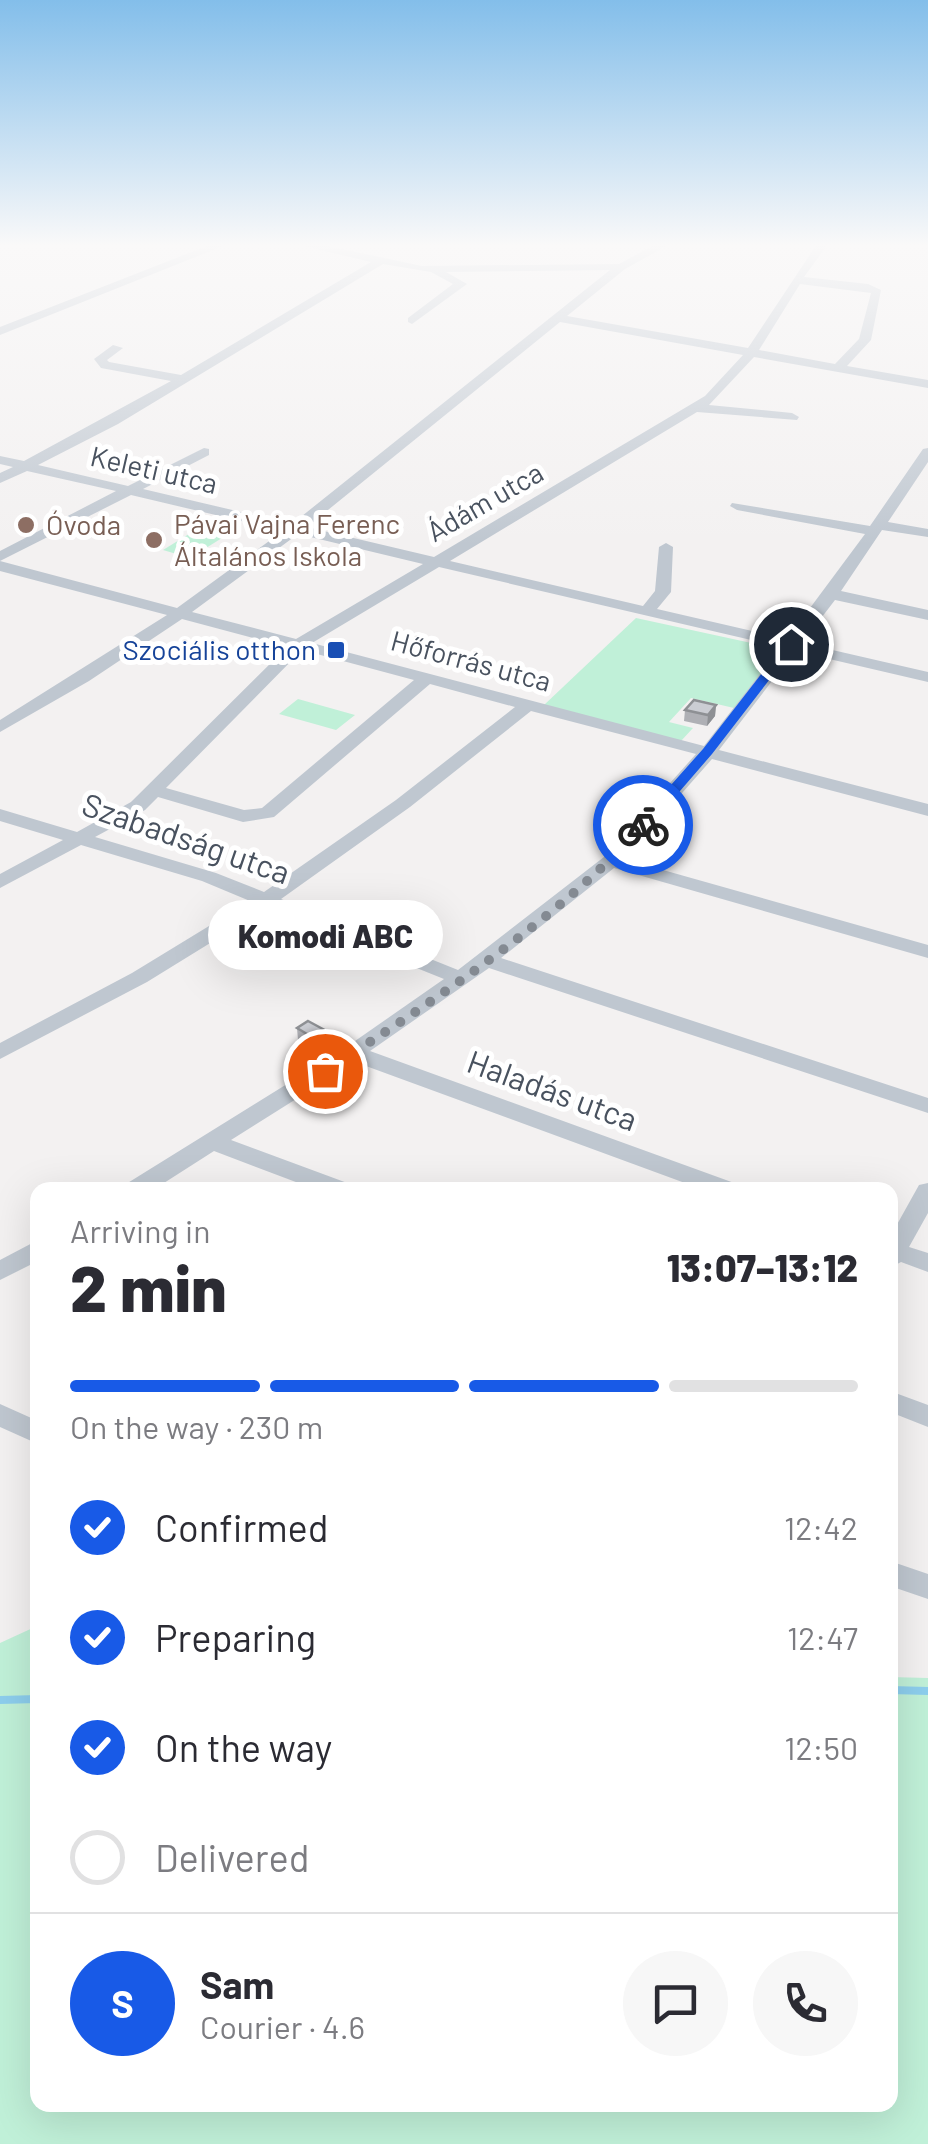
<!DOCTYPE html>
<html lang="en">
<head>
<meta charset="utf-8">
<style>
  :root { --surface:#fff; --page:#f7f7f7; --text:#2b2b33; --muted:#7c7c81; --line:#e1e1e2; --accent:#185ae7 }
  body { margin:0; font-family:Barlow,sans-serif; background:var(--page); color:var(--text); height:100vh; display:flex; flex-direction:column; font-size:38px; white-space:nowrap }
  * { box-sizing:border-box; margin:0 }
  p { font-size:32px; color:var(--muted) }
  .icon { flex:none; width:55px; height:55px; fill:none; stroke:currentColor; stroke-width:2; stroke-linecap:round; stroke-linejoin:round }
  .map { position:relative; flex:1; overflow:hidden }
  .drawer { position:absolute; left:30px; top:1182px; width:868px; height:930px; display:flex; flex-direction:column; background:var(--surface); border-radius:20px; box-shadow:0 10px 40px #0002 }
  .drawer>* { flex:none }
  .pin { position:absolute; display:grid; place-items:center; width:85px; height:85px; color:#fff; margin:-42px; border:5px solid #fff; border-radius:50%; box-shadow:0 2px 10px #0007 }
  .courier { position:absolute; display:grid; place-items:center; width:100px; height:100px; margin:-50px; border:8px solid #185ae7; border-radius:50%; background:#fff; color:#222; box-shadow:0 2px 12px #0007 }
  .bubble { position:absolute; height:70px; border-radius:35px; background:var(--surface); box-shadow:0 10px 40px #0002; font-size:32px; font-weight:800; line-height:70px; text-align:center }
  .headline em { font-style:normal; font-weight:800 }
  .headline div { display:flex; flex-direction:column-reverse }
  .headline { display:flex; align-items:center; justify-content:space-between; height:170px; padding:0 40px }
  h1 { font-size:65px; font-weight:800; line-height:75px }
  .bar { display:grid; grid-template-columns:repeat(4,1fr); gap:15px 10px; align-content:center; height:120px; padding:0 40px }
  .bar i { height:12px; border-radius:8px; background:var(--line) }
  .bar .selected { background:var(--accent) }
  .bar p { grid-column:span 4 }
  .line { display:flex; align-items:center; gap:25px; padding:0 40px; border-top:2px solid var(--line) }
  .line div { flex:1 }
  .round { display:grid; place-items:center; flex:none; width:105px; height:105px; border-radius:52px; background:var(--page) }
  ol { padding:0 40px; list-style:none }
  li { display:flex; align-items:center; gap:30px; height:110px }
  li p { margin-inline-start:auto }
  li .icon { padding:10px; border-radius:50%; background:var(--accent); color:#fff; stroke-width:4 }
  li:last-child { color:var(--muted) }
  li i { width:55px; height:55px; border:5px solid var(--line); border-radius:50% }
  .map>svg:first-child { display:block }
  .green { fill:#c0f0d8 }
  .lines { fill:none; stroke-linecap:round; stroke-linejoin:round }
  .stream { stroke:#8dceed; stroke-width:8 }
  .minor { fill:#bfc7d0; fill-rule:evenodd }
  .wall { fill:#afb0b5 }
  .shaded-wall { fill:#8e9094 }
  .building { fill:#cbcdd3; stroke:#8e9094; stroke-width:2.5 }
  .route { fill:#185ae7 }
  .done { stroke:#848a92; stroke-width:10; stroke-dasharray:0 18 }
  .education-dot { fill:#8d6e63; stroke:#fff; stroke-width:4 }
  .transit-dot { fill:#1a4fb4; stroke:#fff; stroke-width:4 }
  .labels { text-anchor:middle; stroke-width:10; stroke-linejoin:round; paint-order:stroke }
  .far-street-label { font-size:28px; fill:#49525f; stroke:#fff }
  .far-education-label { font-size:28px; fill:#785e54; stroke:#fff; text-anchor:start }
  .far-transit-label { font-size:28px; fill:#164399; stroke:#fff; text-anchor:end }
  .street-label { font-size:32px; fill:#49525f; stroke:#fff }
</style>
</head>
<body>
<div class="map">
<svg width="928" height="2144" viewBox="0 0 928 2144">
  <rect width="100%" height="100%" fill="#f3f1f1"/>
  <path class="green" d="M202 526 230 533 190 558 163 550Z
    M636 618 779 649 734 708 691 698 669 722 693 728 681 741 544 705Z
    M298 699 355 715 336 730 279 714Z
    M37 1626 38 2105H890V1677L928 1678V2144H0V1643Z"/>
  <g class="lines">
    <path class="stream" d="M890 1690 928 1691
      M0 1700 38 1699"/>
    <path class="minor" d="M212 244H228L0 335V327Z
      M295 244H318L422 266 619 264 656 244H670L625 269 567 316 748 348 817 244H828L804 277 868 284 881 290 871 340 847 366 928 380V388L754 357 709 405 792 413 799 417 797 420 697 412 450 561 643 606 655 591 659 547 666 543 673 547 671 592 657 609 787 639 865 534 737 510 730 506 732 503 870 526 923 449 928 448V462L888 522 928 529V537L882 530 841 591 928 610V620L835 600 802 643 928 672V682L795 651 719 750 928 804V816L712 759 624 859 928 945V958L614 868 501 958 928 1098V1113L489 968 370 1051 737 1184 740 1190H704L355 1062 231 1140 350 1184 353 1190H317L214 1151 153 1190H123L126 1184 345 1048 444 979 267 908 147 982 0 1059V1043L132 973 250 901 202 881 81 845 0 888V874L63 840 0 821V809L77 832 131 802 287 647 182 619 89 681 0 732V720L167 615 0 571V551L116 491 27 471 0 483V473L13 467 0 464V456L24 461 171 381 101 368 94 359 113 345 123 348 107 360 109 362 181 375 371 262ZM383 264 431 272 453 284 408 318V322L412 324 467 284 446 272 610 270 292 524 143 489 209 455V449L204 448 128 486 38 465 118 424ZM800 284 871 293 859 339 835 364 759 350ZM560 322 743 355 705 396 434 557 307 527ZM131 495 283 531 177 608 0 561ZM298 534 423 564 296 639 192 612ZM439 567 781 647 704 746 312 643ZM302 650 414 680 262 808 244 810 166 788ZM430 684 515 707 396 800 264 892 216 873 95 837 145 810 158 797 243 822 274 817ZM531 711 696 754 604 857 458 970 281 899 410 807Z
      M928 1183V1213L909 1247 928 1253V1272L901 1262 890 1268V1237L919 1185Z
      M38 1240V1261L0 1280V1260Z
      M890 1391 928 1405V1427L890 1412Z
      M0 1404 38 1421V1444L0 1427Z
      M890 1561 928 1574V1599L890 1586Z"/>
  </g>
  <path class="wall" d="M716 705 715 716 707 726 684 721 685 710Z
    M297 1028 334 1047 323 1055 298 1040Z"/>
  <path class="shaded-wall" d="M716 705 715 716 707 726 708 715Z
    M334 1035V1047L323 1055 322 1043Z"/>
  <path class="building" d="M694 700 716 705 708 715 685 710Z
    M308 1021 334 1035 322 1043 297 1028Z"/>
  <linearGradient id="sky" x2="0" y2="1"><stop stop-color="#83beea"/><stop offset="0.45" stop-color="#faf9f9"/><stop offset="1" stop-color="#faf9f9" stop-opacity="0"/></linearGradient>
  <rect width="928" height="545" fill="url(#sky)"/>
  <path class="route" d="M787 641 797 644 712 754 648 828H638V822L703 749Z"/>
  <g class="lines">
    <path class="done" d="M325 1071C427 1006 564 915 643 825"/>
  </g>
  <g class="education-dot">
    <circle cx="26" cy="525" r="10"/>
    <circle cx="154" cy="540" r="10"/>
  </g>
  <rect class="transit-dot" x="326" y="640" width="20" height="20" rx="5"/>
  <g class="labels">
    <g class="far-street-label">
      <text transform="translate(154 470) rotate(13)" y="10">Keleti utca</text>
      <text transform="translate(485 502) rotate(-30)" y="10">Ádám utca</text>
      <text transform="translate(471 661) rotate(15)" y="10">Hőforrás utca</text>
    </g>
    <g class="far-education-label">
      <text x="174" y="534">Pávai Vajna Ferenc<tspan x="174" dy="32">Általános Iskola</tspan></text>
      <text x="46" y="535">Óvoda</text>
    </g>
    <g class="far-transit-label">
      <text x="316" y="660">Szociális otthon</text>
    </g>
    <g class="street-label">
      <text transform="translate(186 839) rotate(19)" y="11">Szabadság utca</text>
      <text transform="translate(552 1091) rotate(20)" y="11">Haladás utca</text>
    </g>
  </g>
</svg>
<div class="pin" style="left:325px;top:1071px;background:#ea580c"><svg class="icon" aria-label="bag" viewBox="0 0 24 24"><path d="M5 8h14l-1 12H6zM9 8a3 3 0 0 1 6 0"/></svg></div>
<div class="pin" style="left:791px;top:644px;background:#1f2937"><svg class="icon" aria-label="home" viewBox="0 0 24 24"><path d="M3 11l9-7 9 7M6 9v11h12V9"/></svg></div>
<div class="courier" style="left:643px;top:825px"><svg class="icon" aria-label="bike" viewBox="0 0 24 24"><circle cx="6" cy="16" r="4"/><circle cx="18" cy="16" r="4"/><path d="M6 16l4-8h5l3 8M10 8l3 8H6M13 5h3"/></svg></div>
<div class="bubble" style="left:208px;top:900px;width:235px">Komodi ABC</div>
<section class="drawer">
<div class="headline"><div><h1>2 min</h1><p>Arriving in</p></div><em>13:07–13:12</em></div>
<div class="bar"><i class="selected"></i><i class="selected"></i><i class="selected"></i><i></i><p>On the way · 230 m</p></div>
<ol>
<li><svg class="icon" aria-label="check" viewBox="0 0 24 24"><path d="M5 12l5 5 9-10"/></svg>Confirmed<p>12:42</p></li>
<li><svg class="icon" aria-label="check" viewBox="0 0 24 24"><path d="M5 12l5 5 9-10"/></svg>Preparing<p>12:47</p></li>
<li><svg class="icon" aria-label="check" viewBox="0 0 24 24"><path d="M5 12l5 5 9-10"/></svg>On the way<p>12:50</p></li>
<li><i></i>Delivered</li>
</ol>
<div class="line" style="height:180px"><b class="round" style="background:var(--accent);color:#fff">S</b><div><b>Sam</b><p>Courier · 4.6</p></div><a class="round"><svg class="icon" aria-label="chat" viewBox="0 0 24 24"><path d="M4 5h16v11H9l-5 4z"/></svg></a><a class="round"><svg class="icon" aria-label="phone" viewBox="0 0 24 24"><path d="M5 4h4l2 5-3 2q2 4 5 5l2-3 5 2v4C11 20 4 13 5 4z"/></svg></a></div>
</section>
</div>
</body>
</html>
